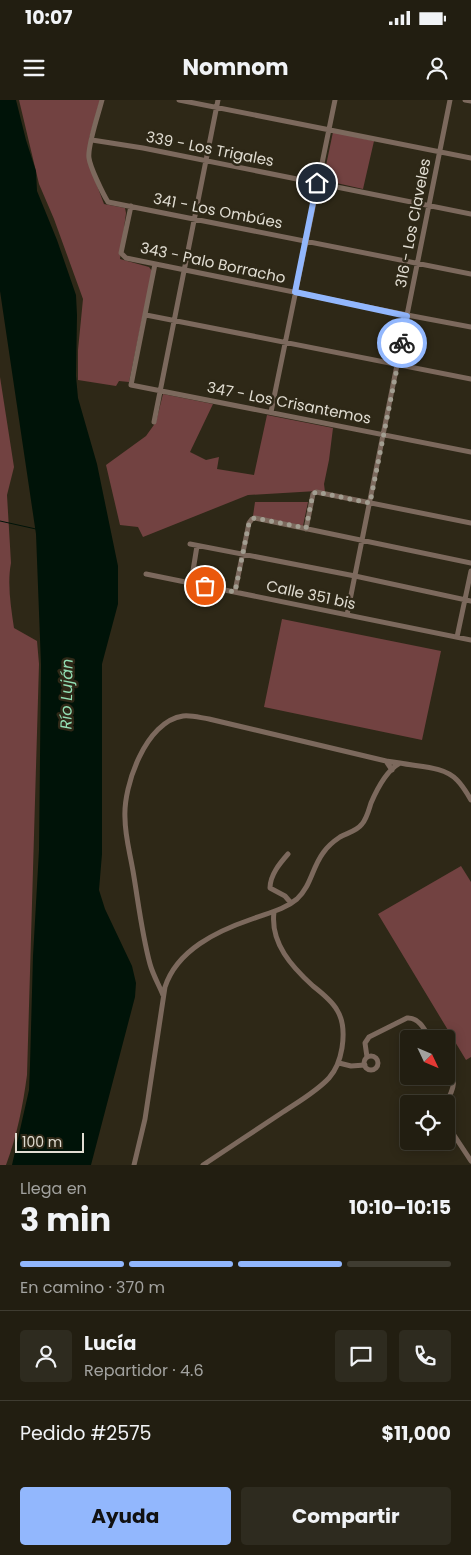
<!DOCTYPE html>
<html lang="es">
<head>
<meta charset="utf-8">
<style>
  :root { --surface:#221e11; --page:#2e2b1f; --text:#f1f3f6; --muted:#a2a29f; --line:#3f3c31; --accent:#92b7fd }
  body { margin:0; font-family:Poppins,sans-serif; background:var(--page); color:var(--text); height:100vh; display:flex; flex-direction:column; font-size:19px; white-space:nowrap }
  * { box-sizing:border-box; margin:0 }
  p { font-size:16px; color:var(--muted) }
  .icon { flex:none; width:28px; height:28px; fill:none; stroke:currentColor; stroke-width:2; stroke-linecap:round; stroke-linejoin:round }
  .map { position:relative; height:1065px; overflow:hidden }
  .drawer { display:flex; flex-direction:column; background:var(--surface); flex:1 }
  .drawer>* { flex:none }
  .needle { width:32px; rotate:134deg }
  .buttons { position:absolute; left:400px; top:930px; display:grid; gap:10px }
  .buttons a { display:grid; place-items:center; width:55px; height:55px; border-radius:5px; background:var(--surface); box-shadow:0 2px 12px #0003,0 0 0 1px var(--line); font-size:25px }
  .scale { position:absolute; left:15px; bottom:12px; width:69px; box-sizing:border-box; padding-left:5px; border:2px solid #e1ddd2; border-top:0; font-size:14px; line-height:18px; white-space:nowrap; color:#e1ddd2; -webkit-text-stroke:4px #2e2817; paint-order:stroke }
  .pin { position:absolute; display:grid; place-items:center; width:42px; height:42px; color:#fff; margin:-21px; border:2px solid #fff; border-radius:50%; box-shadow:0 1px 5px #0007 }
  .courier { position:absolute; display:grid; place-items:center; width:50px; height:50px; margin:-25px; border:4px solid #92b7fd; border-radius:50%; background:#fff; color:#222; box-shadow:0 1px 6px #0007 }
  .summary em { font-style:normal; font-weight:700 }
  .summary div { display:flex; flex-direction:column-reverse }
  .summary { display:flex; align-items:center; justify-content:space-between; height:85px; padding:0 20px }
  h1 { font-size:32px; font-weight:700; line-height:38px }
  .bar { display:grid; grid-template-columns:repeat(4,1fr); gap:8px 5px; align-content:center; height:60px; padding:0 20px }
  .bar i { height:6px; border-radius:4px; background:var(--line) }
  .bar .active { background:var(--accent) }
  .bar p { grid-column:span 4 }
  .line { display:flex; align-items:center; gap:12px; padding:0 20px; border-top:1px solid var(--line) }
  .line div { flex:1 }
  .round { display:grid; place-items:center; flex:none; width:52px; height:52px; border-radius:5px; background:var(--page) }
  .cta { display:flex; gap:10px; margin-top:auto; padding:10px 20px }
  .cta a { flex:1; height:58px; border-radius:5px; background:var(--accent); color:#111; font-size:20px; font-weight:700; line-height:58px; text-align:center }
  .cta a+a { background:var(--page); color:var(--text) }
  .status { display:flex; justify-content:space-between; align-items:center; height:35px; padding:0 25px; background:var(--surface); direction:ltr }
  .status svg { height:14px; fill:currentColor }
  header { display:flex; justify-content:space-between; align-items:center; height:65px; padding:0 20px; background:var(--surface); font-size:22px; font-weight:700 }
  .map>svg:first-child { display:block }
  .green { fill:#724241 }
  .water { fill:#001308 }
  .lines { fill:none; stroke-linecap:round; stroke-linejoin:round }
  .stream { stroke:#001308; stroke-width:1 }
  .street { stroke:#7c695d; stroke-width:5 }
  .done { stroke:#a29e91; stroke-width:5; stroke-dasharray:0 9 }
  .route { stroke:#92b7fd; stroke-width:6 }
  .labels { text-anchor:middle; stroke-width:5; stroke-linejoin:round; paint-order:stroke }
  .street-label { font-size:15px; fill:#e1ddd2; stroke:#2e2817 }
  .water-label { font-size:16px; font-style:italic; fill:#92deb3; stroke:#2e2817 }
</style>
</head>
<body>
<div class="status"><b>10:07</b><svg viewBox="0 0 49 12"><path d="M0 12V9h3v3zM5 12V6h3v6zM10 12V3h3v9zM15 12V0h3v12zM26 1h20v11H26zM47 4h2v5h-2z"/></svg></div>
<header><svg class="icon" aria-label="menu" viewBox="0 0 24 24"><path d="M4 6h16M4 12h16M4 18h16"/></svg>Nomnom<svg class="icon" aria-label="person" viewBox="0 0 24 24"><circle cx="12" cy="8" r="4"/><path d="M4 21q1-7 8-7t8 7"/></svg></header>
<div class="map">
<svg width="471" height="1065" viewBox="0 0 471 1065">
  <rect width="100%" height="100%" fill="#2e2817"/>
  <path class="green" d="M19 0H100L89 39 90 67 104 104 125 108 126 113 120 159 149 167 152 171 129 282 119 281 116 286 78 280V250L83 199 54 119 39 84Z
    M333 32 374 41 363 89 323 80Z
    M0 277 14 367 7 395 11 463C7 484 11 507 14 528L37 541 39 564 27 975C23 1005 17 1036 6 1065H0Z
    M163 294 213 304 190 352 206 360 219 357 217 369 254 375 267 315 333 328 329 360 324 384 325 392 317 391 248 395 143 437 138 427 120 425 106 365 146 336 156 322Z
    M255 402H308L303 426 253 416Z
    M282 519 441 551 422 640 264 607Z
    M461 766 471 782V957L466 960 378 814Z"/>
  <path class="water" d="M0 0H16L26 40 36 71 37 91 57 140 76 195 77 215 76 276 78 298 97 364 118 466V504L102 564V754L99 790 105 809 132 866 136 883 135 897 91 1065H12L29 990 30 965 33 856 39 750 41 565 36 434 0 191Z"/>
  <g class="lines">
    <path class="stream" d="M0 421 36 429"/>
    <path class="street" d="M102 0C99 12 87 47 89 58 90 67 103 94 108 102L471 174
      M179 0 471 58
      M465 0 471 1
      M92 40 143 48 471 114
      M131 106 121 153 126 158 407 215 471 227
      M155 164 131 285 471 352
      M146 215 471 279
      M271 312 335 0
      M154 322 218 0
      M306 429 313 394 316 392 471 423
      M190 444 355 476 471 501
      M146 474 471 540
      M191 483 197 446
      M235 491 249 423 252 419 255 418 471 463
      M347 515 450 0
      M457 537 471 471
      M400 663C419 667 444 666 457 680 463 686 467 693 471 700
      M288 754C280 763 270 775 270 788L285 796 291 803
      M163 895C159 885 153 875 150 864 142 835 138 800 133 771 130 753 125 736 125 718 123 686 146 621 183 616 192 615 201 618 209 619L386 661 392 670
      M364 963a7 7 0 1 1 14 0a7 7 0 1 1-14 0Z
      M367 957 365 943 369 937 407 918C419 917 425 930 430 939
      M339 963 351 966 365 965
      M445 1004C455 988 457 980 446 963
      M446 1023 471 1061
      M134 1065 145 1019 165 887C177 850 217 831 252 819 268 813 284 810 297 799 311 786 312 768 323 753 327 747 334 741 340 737 347 733 357 731 362 724 367 718 369 709 371 703 377 689 387 670 400 663L386 661
      M203 1065C230 1047 256 1030 283 1012 298 1002 316 992 329 978 337 969 340 960 342 948 344 935 344 921 337 910 332 901 322 893 313 886 292 867 270 843 274 812"/>
  </g>
  <g class="lines">
    <path class="done" d="M205 486 235 492 249 423 252 419 255 418 306 428 313 394 316 392 370 403 402 243"/>
    <path class="route" d="M317 83 295 192 407 216 402 243"/>
  </g>
  <g class="labels">
    <g class="street-label">
      <text transform="translate(210 49) rotate(11)" y="5">339 - Los Trigales</text>
      <text transform="translate(218 111) rotate(11)" y="5">341 - Los Ombúes</text>
      <text transform="translate(413 123) rotate(-79)" y="5">316 - Los Claveles</text>
      <text transform="translate(213 163) rotate(12)" y="5">343 - Palo Borracho</text>
      <text transform="translate(289 303) rotate(11)" y="5">347 - Los Crisantemos</text>
      <text transform="translate(311 495) rotate(12)" y="5">Calle 351 bis</text>
    </g>
    <g class="water-label">
      <text transform="translate(66 594) rotate(-89)" y="6">Río Luján</text>
    </g>
  </g>
</svg>
<div class="buttons">
<a><svg class="needle" viewBox="-14 -14 28 28"><path d="M0-13l5 13h-10z" fill="#e53935"/><path d="M0 13l5-13h-10z" fill="#a2a29f"/></svg></a>
<a><svg class="icon" aria-label="locate" viewBox="0 0 24 24"><circle cx="12" cy="12" r="6"/><path d="M12 2v4M12 18v4M2 12h4M18 12h4"/></svg></a>
</div>
<div class="scale">100 m</div>
<div class="pin" style="left:205px;top:486px;background:#ea580c"><svg class="icon" aria-label="bag" viewBox="0 0 24 24"><path d="M5 8h14l-1 12H6zM9 8a3 3 0 0 1 6 0"/></svg></div>
<div class="pin" style="left:317px;top:83px;background:#1f2937"><svg class="icon" aria-label="home" viewBox="0 0 24 24"><path d="M3 11l9-7 9 7M6 9v11h12V9"/></svg></div>
<div class="courier" style="left:402px;top:243px"><svg class="icon" aria-label="bike" viewBox="0 0 24 24"><circle cx="6" cy="16" r="4"/><circle cx="18" cy="16" r="4"/><path d="M6 16l4-8h5l3 8M10 8l3 8H6M13 5h3"/></svg></div>
</div>
<section class="drawer">
<div class="summary"><div><h1>3 min</h1><p>Llega en</p></div><em>10:10–10:15</em></div>
<div class="bar"><i class="active"></i><i class="active"></i><i class="active"></i><i></i><p>En camino · 370 m</p></div>
<div class="line" style="height:90px"><a class="round"><svg class="icon" aria-label="person" viewBox="0 0 24 24"><circle cx="12" cy="8" r="4"/><path d="M4 21q1-7 8-7t8 7"/></svg></a><div><b>Lucía</b><p>Repartidor · 4.6</p></div><a class="round"><svg class="icon" aria-label="chat" viewBox="0 0 24 24"><path d="M4 5h16v11H9l-5 4z"/></svg></a><a class="round"><svg class="icon" aria-label="phone" viewBox="0 0 24 24"><path d="M5 4h4l2 5-3 2q2 4 5 5l2-3 5 2v4C11 20 4 13 5 4z"/></svg></a></div>
<div class="line" style="height:65px"><div>Pedido #2575</div><b>$11,000</b></div>
<div class="cta"><a>Ayuda</a><a>Compartir</a></div>
</section>
</body>
</html>
